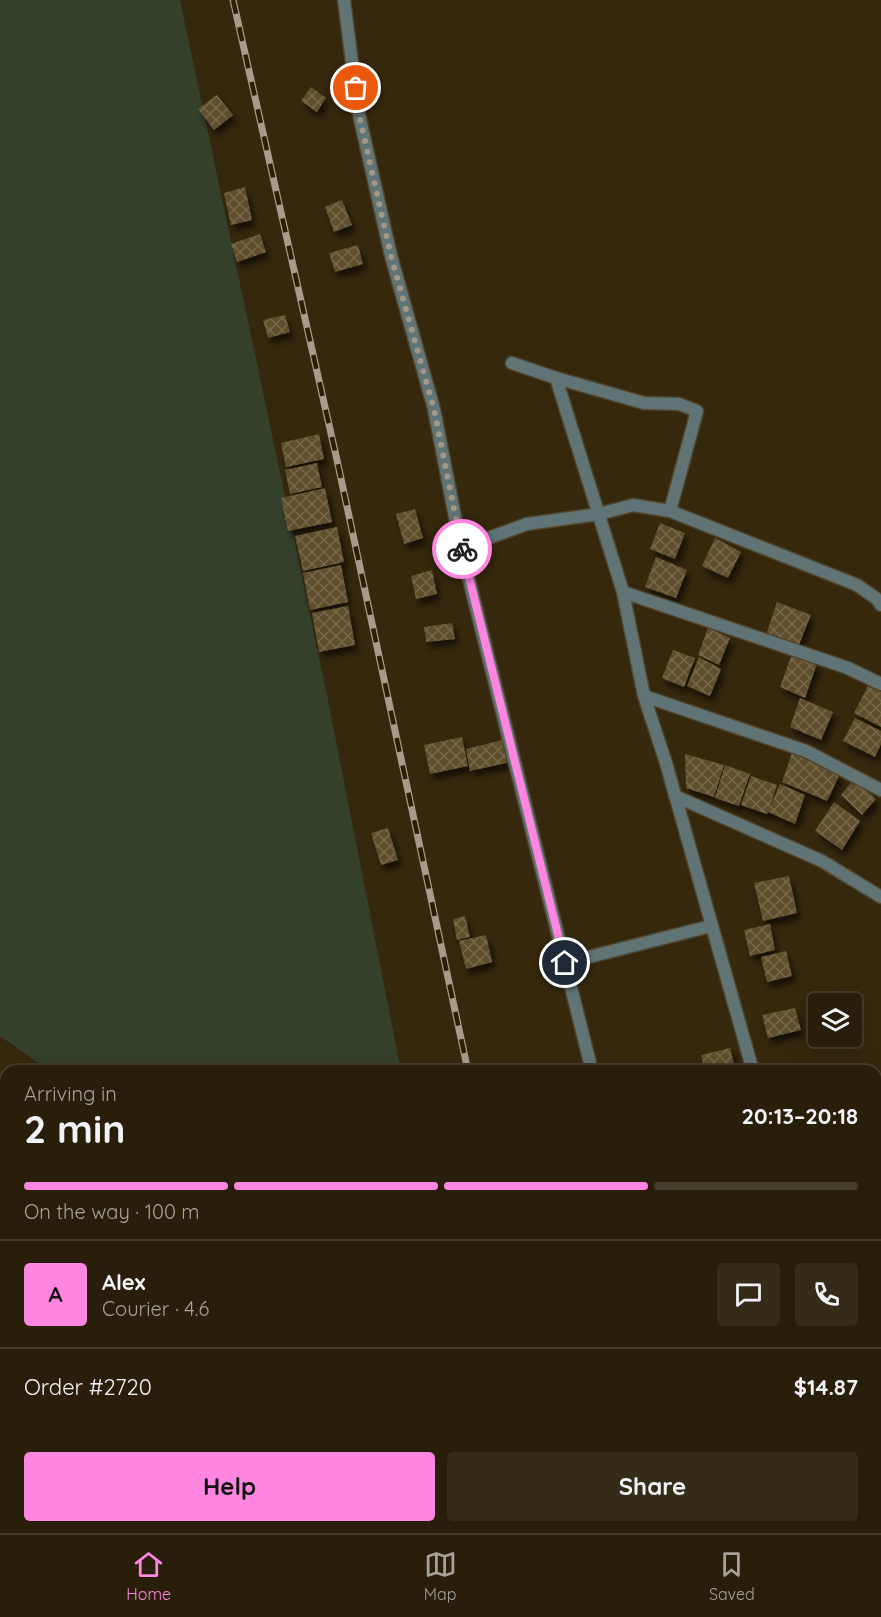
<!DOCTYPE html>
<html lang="en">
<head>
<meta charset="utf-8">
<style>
  :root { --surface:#281e0a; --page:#342b18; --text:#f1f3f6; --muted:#a5a29c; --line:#443c2b; --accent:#fe85e0 }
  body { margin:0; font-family:Quicksand,sans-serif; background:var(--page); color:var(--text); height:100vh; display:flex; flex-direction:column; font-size:22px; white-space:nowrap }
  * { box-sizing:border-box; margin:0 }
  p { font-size:20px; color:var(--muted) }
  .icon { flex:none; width:33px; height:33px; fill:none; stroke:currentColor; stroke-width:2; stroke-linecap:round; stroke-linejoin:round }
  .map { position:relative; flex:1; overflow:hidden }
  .side { position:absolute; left:0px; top:1065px; width:882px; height:468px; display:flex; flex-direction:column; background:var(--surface); border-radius:18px 18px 0 0; box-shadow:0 6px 24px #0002,0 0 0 2px var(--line) }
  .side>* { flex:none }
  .fabs { position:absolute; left:808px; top:993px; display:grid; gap:12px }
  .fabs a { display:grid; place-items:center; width:54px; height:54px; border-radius:6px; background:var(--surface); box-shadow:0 6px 24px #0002,0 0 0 2px var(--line); font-size:30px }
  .pin { position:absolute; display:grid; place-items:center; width:51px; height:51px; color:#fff; margin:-26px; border:3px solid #fff; border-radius:50%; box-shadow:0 2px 6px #0007 }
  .courier { position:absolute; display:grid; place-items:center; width:60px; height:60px; margin:-30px; border:4px solid #fe85e0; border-radius:50%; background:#fff; color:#222; box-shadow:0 2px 8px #0007 }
  .headline em { font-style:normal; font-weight:800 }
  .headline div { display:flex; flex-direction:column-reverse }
  .headline { display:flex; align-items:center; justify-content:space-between; height:102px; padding:0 24px }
  h1 { font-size:39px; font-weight:800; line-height:45px }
  .bar { display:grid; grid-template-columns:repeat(4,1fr); gap:9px 6px; align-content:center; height:72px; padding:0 24px }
  .bar i { height:8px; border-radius:4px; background:var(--line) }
  .bar .current { background:var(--accent) }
  .bar p { grid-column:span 4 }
  .line { display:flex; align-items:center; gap:15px; padding:0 24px; border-top:2px solid var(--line) }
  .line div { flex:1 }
  .round { display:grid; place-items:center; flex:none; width:63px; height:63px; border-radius:6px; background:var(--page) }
  .cta { display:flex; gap:12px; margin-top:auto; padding:12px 24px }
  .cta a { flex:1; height:69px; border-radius:6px; background:var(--accent); color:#111; font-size:24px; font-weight:800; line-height:69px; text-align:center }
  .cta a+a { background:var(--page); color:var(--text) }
  .dock { display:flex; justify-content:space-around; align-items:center; height:84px; border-top:2px solid var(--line); background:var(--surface); font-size:16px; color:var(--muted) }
  .dock a { display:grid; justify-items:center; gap:3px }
  .dock .current { color:var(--accent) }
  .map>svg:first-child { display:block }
  .green { fill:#35402b }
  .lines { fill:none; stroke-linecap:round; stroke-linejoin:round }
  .stream { stroke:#1b4454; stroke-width:8 }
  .building { fill:url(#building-cross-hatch); filter:url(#shadow) }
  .minor-casing { stroke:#50442b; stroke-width:15 }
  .minor { stroke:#607476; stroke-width:12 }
  .rail-casing { stroke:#a69c89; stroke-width:7 }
  .rail { stroke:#2b1e04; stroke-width:4.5; stroke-dasharray:14; stroke-linecap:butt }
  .done { stroke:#a29885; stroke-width:6; stroke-dasharray:0 10.8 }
  .route { stroke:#fe85e0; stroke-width:8 }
</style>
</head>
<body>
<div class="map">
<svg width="881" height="1533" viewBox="0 0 881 1533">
  <defs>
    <pattern id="building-cross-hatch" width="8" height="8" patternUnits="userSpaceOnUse" patternTransform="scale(1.5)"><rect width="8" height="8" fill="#5f4f2d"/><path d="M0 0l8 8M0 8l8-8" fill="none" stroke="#76674a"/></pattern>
    <filter id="shadow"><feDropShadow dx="3.5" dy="6" stdDeviation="3" flood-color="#0009"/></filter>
  </defs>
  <rect width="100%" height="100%" fill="#35280d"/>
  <path class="green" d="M0 0H180L326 690 401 1071H50L0 1036Z"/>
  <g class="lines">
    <path class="stream" d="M0 1102 6 1106
      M876 1474 881 1478"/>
  </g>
  <path class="building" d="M311 87 326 98 317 112 301 101Z
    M217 95 233 115 214 130 198 109Z
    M245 187 252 220 231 225 224 193Z
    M342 200 352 225 334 232 325 207Z
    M260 234 266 252 237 262 231 244Z
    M358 245 363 264 335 272 329 253Z
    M285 315 290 332 268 338 263 320Z
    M319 434 324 459 286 467 281 443Z
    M317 463 322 487 290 494 285 470Z
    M325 488 332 522 288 531 281 498Z
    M415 509 423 538 404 544 396 514Z
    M660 523 685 533 675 559 650 549Z
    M337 527 344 562 303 571 295 536Z
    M715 538 741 552 728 578 702 566Z
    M656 557 687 570 676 598 645 587Z
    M341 565 348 602 310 610 303 573Z
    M432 570 437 594 416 599 411 576Z
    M777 602 811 615 798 647 766 635Z
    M348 606 355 645 319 652 312 613Z
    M452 623 455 639 426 642 424 627Z
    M708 628 730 638 719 665 698 655Z
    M673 650 695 658 684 687 662 678Z
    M792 654 817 664 805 698 780 687Z
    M699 657 721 669 710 696 687 686Z
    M868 686 881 692V727L854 713Z
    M800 698 833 712 821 740 790 727Z
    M855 718 881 731V744L875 757 843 741Z
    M462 737 468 766 430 774 424 745Z
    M507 739 511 762 470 771 466 749Z
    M792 753 840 774 827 801 782 782Z
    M685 754 724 765 714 797 686 788Z
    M725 765 750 774 739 806 715 798Z
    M751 776 777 785 770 807 780 784 805 795 795 824 768 812 767 814 741 805Z
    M854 779 876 799 862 815 841 795Z
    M834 802 860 821 842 850 815 831Z
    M388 828 398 860 381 865 371 833Z
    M789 876 797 913 763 921 754 883Z
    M465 916 470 937 457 940 453 919Z
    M770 924 775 950 750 956 744 930Z
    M486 935 492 962 466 969 459 941Z
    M786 951 792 976 767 982 761 957Z
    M795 1008 801 1030 768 1038 762 1015Z
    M730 1048 735 1068 723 1071H705L701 1055Z
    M881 1215V1248H876V1216Z"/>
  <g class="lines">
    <defs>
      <path id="minor" d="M344 0 358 110 391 256 434 409 461 548 592 1071
        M512 363 556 378 644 403 679 404 697 411 670 511
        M556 378 623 592 644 696 666 763 753 1071
        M461 548 527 524 599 514 633 505 670 511 857 585 877 599 881 605
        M623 592 848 668 881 684
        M644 696 806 751 881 790
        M675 796 822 861 881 897
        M565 963 711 926
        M876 1093 881 1092
        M876 1340H881
        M876 1405H881"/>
    </defs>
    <use href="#minor" class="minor-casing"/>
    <use href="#minor" class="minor"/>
    <defs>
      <path id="rail" d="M233 0 337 460 468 1071
        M566 1527 567 1533"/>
    </defs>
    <use href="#rail" class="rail-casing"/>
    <use href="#rail" class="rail"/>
  </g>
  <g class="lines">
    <path class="done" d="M356 88 358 110 391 256 434 409 462 549"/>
    <path class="route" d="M462 549 565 963"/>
  </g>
</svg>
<div class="fabs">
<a><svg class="icon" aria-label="layers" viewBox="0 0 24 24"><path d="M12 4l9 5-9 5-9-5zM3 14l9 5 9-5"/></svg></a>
</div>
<div class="pin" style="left:356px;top:88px;background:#ea580c"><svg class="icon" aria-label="bag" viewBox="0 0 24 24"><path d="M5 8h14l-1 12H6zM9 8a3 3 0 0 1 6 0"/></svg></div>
<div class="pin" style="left:565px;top:963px;background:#1f2937"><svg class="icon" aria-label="home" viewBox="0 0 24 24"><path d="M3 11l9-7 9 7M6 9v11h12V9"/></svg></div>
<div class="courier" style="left:462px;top:549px"><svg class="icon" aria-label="bike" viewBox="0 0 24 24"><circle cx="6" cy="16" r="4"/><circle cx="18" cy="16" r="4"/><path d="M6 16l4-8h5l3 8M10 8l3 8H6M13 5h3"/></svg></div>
<section class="side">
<div class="headline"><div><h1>2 min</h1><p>Arriving in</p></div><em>20:13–20:18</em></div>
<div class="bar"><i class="current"></i><i class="current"></i><i class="current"></i><i></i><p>On the way · 100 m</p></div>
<div class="line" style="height:108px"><b class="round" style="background:var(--accent);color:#111">A</b><div><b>Alex</b><p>Courier · 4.6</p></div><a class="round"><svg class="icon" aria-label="chat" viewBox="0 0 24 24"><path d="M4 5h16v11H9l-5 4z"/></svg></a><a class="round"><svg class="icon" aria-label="phone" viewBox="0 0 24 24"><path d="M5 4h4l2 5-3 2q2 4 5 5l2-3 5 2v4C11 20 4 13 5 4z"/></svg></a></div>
<div class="line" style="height:78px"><div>Order #2720</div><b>$14.87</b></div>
<div class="cta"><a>Help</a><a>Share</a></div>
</section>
</div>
<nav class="dock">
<a class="current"><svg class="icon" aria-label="home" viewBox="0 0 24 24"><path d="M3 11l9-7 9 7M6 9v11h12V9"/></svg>Home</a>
<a><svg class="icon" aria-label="map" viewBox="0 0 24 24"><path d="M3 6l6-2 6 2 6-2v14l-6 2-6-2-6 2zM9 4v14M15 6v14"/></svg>Map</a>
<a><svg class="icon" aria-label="saved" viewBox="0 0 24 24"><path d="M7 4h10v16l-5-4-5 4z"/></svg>Saved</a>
</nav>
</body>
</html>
